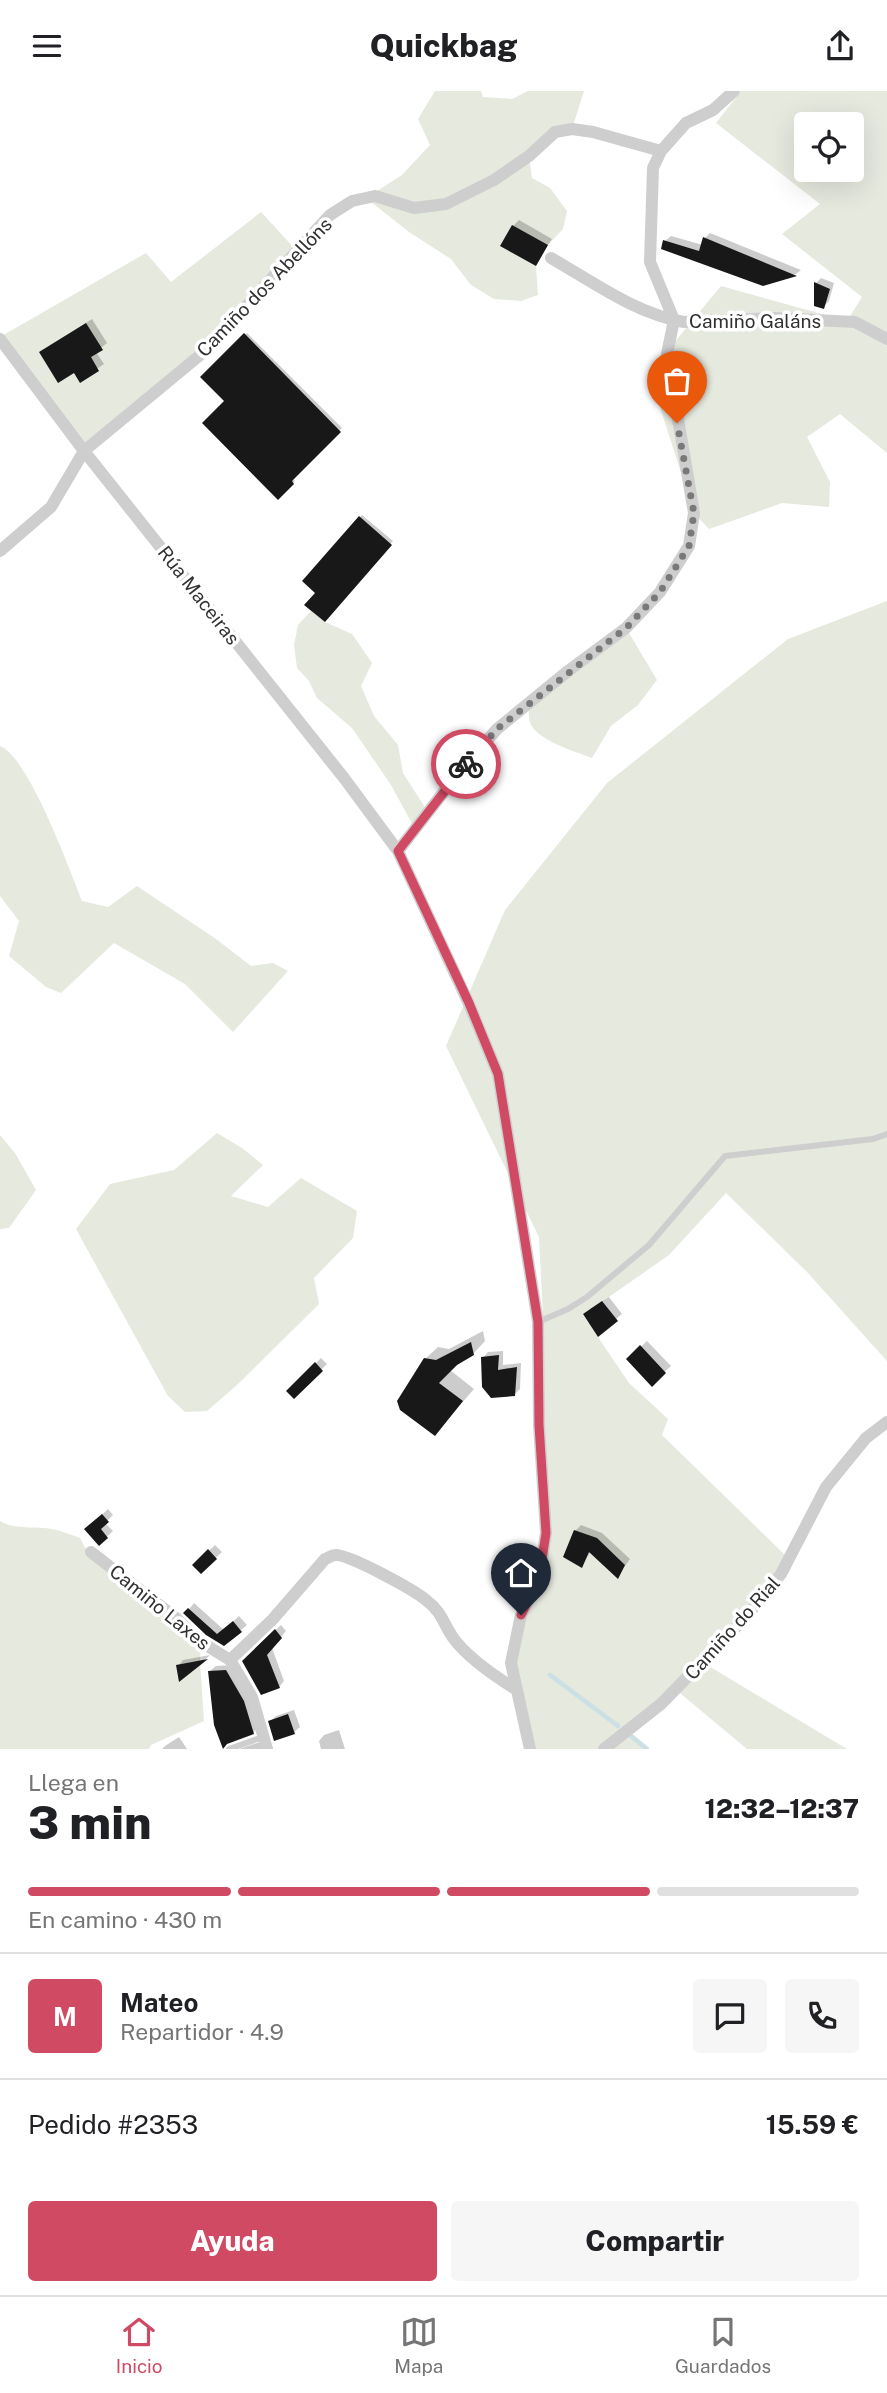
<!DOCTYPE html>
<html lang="es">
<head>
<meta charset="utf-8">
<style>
  :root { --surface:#fff; --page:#f6f6f6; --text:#202124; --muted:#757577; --line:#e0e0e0; --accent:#d14a64 }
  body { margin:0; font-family:"Public Sans",sans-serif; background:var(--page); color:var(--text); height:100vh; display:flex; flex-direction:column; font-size:26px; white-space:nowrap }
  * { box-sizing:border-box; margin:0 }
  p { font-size:23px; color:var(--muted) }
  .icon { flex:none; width:38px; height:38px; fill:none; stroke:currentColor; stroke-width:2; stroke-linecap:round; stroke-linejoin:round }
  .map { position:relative; height:1658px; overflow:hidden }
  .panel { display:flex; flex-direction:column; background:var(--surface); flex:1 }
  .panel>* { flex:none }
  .tools { position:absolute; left:794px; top:21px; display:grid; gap:14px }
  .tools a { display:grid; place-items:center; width:70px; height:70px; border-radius:7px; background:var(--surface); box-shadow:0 7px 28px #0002; font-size:35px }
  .pin { position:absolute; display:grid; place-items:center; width:60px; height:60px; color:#fff; margin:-72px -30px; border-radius:50% 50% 50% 0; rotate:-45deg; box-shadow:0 0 7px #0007 }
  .pin .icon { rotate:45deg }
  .courier { position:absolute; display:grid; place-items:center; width:70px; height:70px; margin:-35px; border:5px solid #d14a64; border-radius:50%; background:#fff; color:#222; box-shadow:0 2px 9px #0007 }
  .summary em { font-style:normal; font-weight:800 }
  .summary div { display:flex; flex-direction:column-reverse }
  .summary { display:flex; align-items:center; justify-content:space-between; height:119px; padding:0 28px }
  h1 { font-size:46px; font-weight:800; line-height:52px }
  .bar { display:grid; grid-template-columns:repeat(4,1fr); gap:10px 7px; align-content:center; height:84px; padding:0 28px }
  .bar i { height:9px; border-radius:5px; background:var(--line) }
  .bar .active { background:var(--accent) }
  .bar p { grid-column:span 4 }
  .line { display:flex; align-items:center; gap:18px; padding:0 28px; border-top:2px solid var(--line) }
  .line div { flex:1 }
  .round { display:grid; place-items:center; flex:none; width:74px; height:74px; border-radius:7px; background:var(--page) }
  .button { display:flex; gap:14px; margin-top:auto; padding:14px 28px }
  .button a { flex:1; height:80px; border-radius:7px; background:var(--accent); color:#fff; font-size:28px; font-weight:800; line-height:80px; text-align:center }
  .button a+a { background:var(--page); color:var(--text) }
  header { display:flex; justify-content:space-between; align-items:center; height:91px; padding:0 28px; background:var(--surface); font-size:32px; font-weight:800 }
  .tabs { display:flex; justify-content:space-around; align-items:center; height:98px; border-top:2px solid var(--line); background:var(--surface); font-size:19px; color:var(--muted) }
  .tabs a { display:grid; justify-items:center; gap:4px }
  .tabs .active { color:var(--accent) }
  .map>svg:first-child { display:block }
  .green { fill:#e5e9de; fill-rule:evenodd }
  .shadow { fill:#0003 }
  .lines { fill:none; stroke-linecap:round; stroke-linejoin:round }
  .stream { stroke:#cbdfe5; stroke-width:4.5 }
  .building { fill:#181818 }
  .service { stroke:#cecece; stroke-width:6 }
  .minor { stroke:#cecece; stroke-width:12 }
  .done { stroke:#797979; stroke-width:7; stroke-dasharray:0 12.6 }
  .route { stroke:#d14a64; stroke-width:9 }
  .labels { text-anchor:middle; stroke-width:7; stroke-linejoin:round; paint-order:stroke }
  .street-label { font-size:19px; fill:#313131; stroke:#fff }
</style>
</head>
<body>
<header><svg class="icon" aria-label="menu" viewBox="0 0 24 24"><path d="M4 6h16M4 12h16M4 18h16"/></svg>Quickbag<svg class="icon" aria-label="share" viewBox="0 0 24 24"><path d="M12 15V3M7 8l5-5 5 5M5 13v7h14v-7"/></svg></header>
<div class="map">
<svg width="887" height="1658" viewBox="0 0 887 1658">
  <rect width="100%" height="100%" fill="#fff"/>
  <path class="green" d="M435 0H481L483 6 512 8 528 0H584L572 38 555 41 529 65 532 87 550 97 567 120 563 138 548 154 536 175 538 204 521 210 494 208 471 194 451 168 409 141 366 107 402 84 430 54 418 28Z
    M741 0H887V362L840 323 807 346 830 391 829 416 782 412 709 438 694 422 649 282 721 195 847 230 862 206 782 143 820 113 716 32ZM807 33H852V79H807Z
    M261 121 297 160 205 260 84 360 0 246 146 162 171 191Z
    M887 510V1270L807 1181 726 1102 669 1164 583 1224 629 1292 668 1328 662 1344 784 1463 793 1460 702 1571 847 1658H747L675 1598 630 1644 647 1658H531L512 1572 523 1524 541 1489 537 1253 544 1246 539 1146 446 955 505 819 607 692 788 548Z
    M311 520 325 531 352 543 372 572 361 595 374 625 398 654 403 682 428 721 415 738 391 694 352 637 317 607 309 590 297 577 294 554 298 534Z
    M626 537 657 589 638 614 611 635 592 667C576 661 540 650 531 634 528 628 529 619 529 612Z
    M0 655C28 665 70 779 82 810L108 816 137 795 216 848 251 875 273 872 288 880 233 941 185 893 114 852 61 902 46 896 9 865 19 830 0 805Z
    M217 1042 242 1057 263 1074 231 1105 268 1116 301 1087 357 1120 353 1147 314 1187 319 1213 236 1295 207 1320 185 1321 168 1305 76 1138 110 1093 174 1079Z
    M0 1044 15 1062 36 1099 9 1137 0 1138Z
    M0 1430C14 1439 35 1435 52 1438 62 1440 71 1444 80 1447L90 1466 201 1551 200 1570 204 1630 151 1654 149 1658H0Z"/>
  <path class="shadow" d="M519 129 552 148 535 173 513 135Z
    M710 142 801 179 796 183 763 193 665 150 671 145 703 154 705 147Z
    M821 187 834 192 829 210 823 216 816 192Z
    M92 228 107 252 96 261 104 273 81 289 75 279 41 261Z
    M247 242 342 337 292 387 295 390 278 407 226 310 202 286Z
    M362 424 393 450 325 529 317 502 304 490Z
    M609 1206 622 1223 616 1228 590 1218Z
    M483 1240 485 1250 473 1263 450 1279 474 1298 435 1343 425 1268 438 1256 449 1258Z
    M647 1250 671 1275 652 1293 628 1268Z
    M503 1260V1274L521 1272 520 1298 514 1304 483 1267 488 1261Z
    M321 1267 327 1273 294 1306 288 1300Z
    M108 1418 113 1424 105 1432 113 1440 99 1453 86 1439Z
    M581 1434 602 1442 630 1468 618 1485 591 1460 581 1475 575 1440Z
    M215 1454 222 1461 201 1481 194 1474Z
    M194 1512 224 1539 239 1525 247 1534 224 1553 186 1522Z
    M281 1534 286 1540 272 1557 284 1590 279 1596 244 1570Z
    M210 1564 207 1567 180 1588 178 1575 183 1569Z
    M231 1574 249 1604 258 1636 253 1642 210 1580 216 1575Z
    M294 1619 300 1636 294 1641 270 1631 276 1625Z
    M339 1639 345 1658H321L319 1650 324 1644Z
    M179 1646 187 1658H162L165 1655Z
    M263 1650 266 1658H239Z"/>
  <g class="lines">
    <path class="stream" d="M550 1584 618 1635
      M630 1644 647 1658"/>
  </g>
  <path class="building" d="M512 134 548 154 536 175 500 155Z
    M703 146 797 185 763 195 661 158 663 149 699 160Z
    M814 191 830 198 824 218 814 215Z
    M86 232 103 259 91 266 99 280 80 292 74 282 58 292 39 261Z
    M244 242 341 341 292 390 294 393 278 409 202 332 224 310 200 286Z
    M359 425 392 454 325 531 304 514 315 502 302 490Z
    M602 1210 618 1230 598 1246 583 1223Z
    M471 1251 474 1264 457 1274 439 1292 463 1310 435 1345 400 1319 397 1310 424 1267 436 1269Z
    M640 1254 666 1282 652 1296 626 1268Z
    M499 1264 498 1279 517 1276 515 1305 491 1307 482 1296 481 1266Z
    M315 1271 323 1280 294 1308 286 1300Z
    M102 1423 109 1431 101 1438 108 1447 99 1455 84 1438Z
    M574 1439 597 1447 625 1474 618 1488 589 1461 582 1477 563 1466Z
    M208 1458 217 1468 201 1483 192 1474Z
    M188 1517 217 1543 233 1530 242 1541 224 1555 206 1544 183 1522Z
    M275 1538 282 1547 267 1564 280 1597 261 1604 242 1570Z
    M208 1568 179 1591 176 1574Z
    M226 1579 244 1610 254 1643 227 1653 223 1658 214 1634 208 1580Z
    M288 1623 295 1643 274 1650 268 1630Z"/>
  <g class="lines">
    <path class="service" d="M538 1231 568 1218 587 1206 649 1154 725 1065 873 1048 887 1043
      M229 1658 263 1646"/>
    <path class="minor" d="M551 167C593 191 636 223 684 231L774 227 855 231 887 248
      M0 248 84 360 344 687 398 760 469 913 498 983 538 1231 539 1334 546 1442 539 1488 521 1524 511 1572 530 1658
      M0 460 51 416 84 360 205 260 330 124 352 110 375 105 414 117 446 113 494 89 529 65 555 41 572 38 593 41 661 60
      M398 760 460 680 497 638 568 580 626 537 660 501 689 455 694 422 667 263 674 229 650 171 653 77 661 60 686 32 713 19 734 0
      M91 1461 176 1527 201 1551 230 1569
      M267 1658 252 1606 230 1569 273 1528 325 1468C328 1467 332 1464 335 1464 349 1463 414 1499 426 1509 443 1522 443 1533 454 1548 469 1568 496 1586 517 1599
      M604 1658 661 1613 745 1527 781 1483 826 1396 866 1347 887 1331"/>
  </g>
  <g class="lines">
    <path class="done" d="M466 673 497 638 626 537 660 501 689 455 694 422 677 332"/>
    <path class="route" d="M466 673 398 760 469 912 498 983 538 1231 539 1334 546 1442 539 1488 521 1524"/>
  </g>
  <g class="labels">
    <g class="street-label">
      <text transform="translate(264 196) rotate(-46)" y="7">Camiño dos Abellóns</text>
      <text x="755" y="237">Camiño Galáns</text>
      <text transform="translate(199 504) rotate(52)" y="7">Rúa Maceiras</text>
      <text transform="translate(160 1516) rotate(39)" y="7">Camiño Laxes</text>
      <text transform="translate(732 1537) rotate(-48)" y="7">Camiño do Rial</text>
    </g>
  </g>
</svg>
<div class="tools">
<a><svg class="icon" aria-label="locate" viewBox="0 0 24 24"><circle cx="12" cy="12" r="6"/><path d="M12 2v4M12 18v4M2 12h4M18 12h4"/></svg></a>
</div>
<div class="pin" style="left:677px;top:332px;background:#ea580c"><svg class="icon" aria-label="bag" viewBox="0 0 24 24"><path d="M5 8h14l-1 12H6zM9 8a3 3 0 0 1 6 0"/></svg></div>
<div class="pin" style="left:521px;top:1524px;background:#1f2937"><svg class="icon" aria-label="home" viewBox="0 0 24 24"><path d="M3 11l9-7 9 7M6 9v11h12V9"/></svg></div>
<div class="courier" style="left:466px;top:673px"><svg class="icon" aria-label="bike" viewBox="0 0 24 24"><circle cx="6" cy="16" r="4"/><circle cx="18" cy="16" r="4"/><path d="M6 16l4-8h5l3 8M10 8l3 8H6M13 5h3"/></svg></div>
</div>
<section class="panel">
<div class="summary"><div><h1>3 min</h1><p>Llega en</p></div><em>12:32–12:37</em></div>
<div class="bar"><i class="active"></i><i class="active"></i><i class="active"></i><i></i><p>En camino · 430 m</p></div>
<div class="line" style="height:126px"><b class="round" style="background:var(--accent);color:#fff">M</b><div><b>Mateo</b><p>Repartidor · 4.9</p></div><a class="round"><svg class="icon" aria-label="chat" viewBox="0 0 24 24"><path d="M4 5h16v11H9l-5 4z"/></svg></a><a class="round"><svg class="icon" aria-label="phone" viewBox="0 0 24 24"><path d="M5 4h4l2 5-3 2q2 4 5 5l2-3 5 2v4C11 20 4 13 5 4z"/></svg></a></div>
<div class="line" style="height:91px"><div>Pedido #2353</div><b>15.59 €</b></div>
<div class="button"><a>Ayuda</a><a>Compartir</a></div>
</section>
<nav class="tabs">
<a class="active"><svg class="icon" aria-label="home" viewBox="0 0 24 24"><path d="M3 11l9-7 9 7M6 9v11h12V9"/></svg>Inicio</a>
<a><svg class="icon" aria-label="map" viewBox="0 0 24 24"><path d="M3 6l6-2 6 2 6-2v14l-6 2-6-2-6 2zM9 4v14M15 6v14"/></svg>Mapa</a>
<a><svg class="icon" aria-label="saved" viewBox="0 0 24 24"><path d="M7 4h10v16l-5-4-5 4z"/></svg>Guardados</a>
</nav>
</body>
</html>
